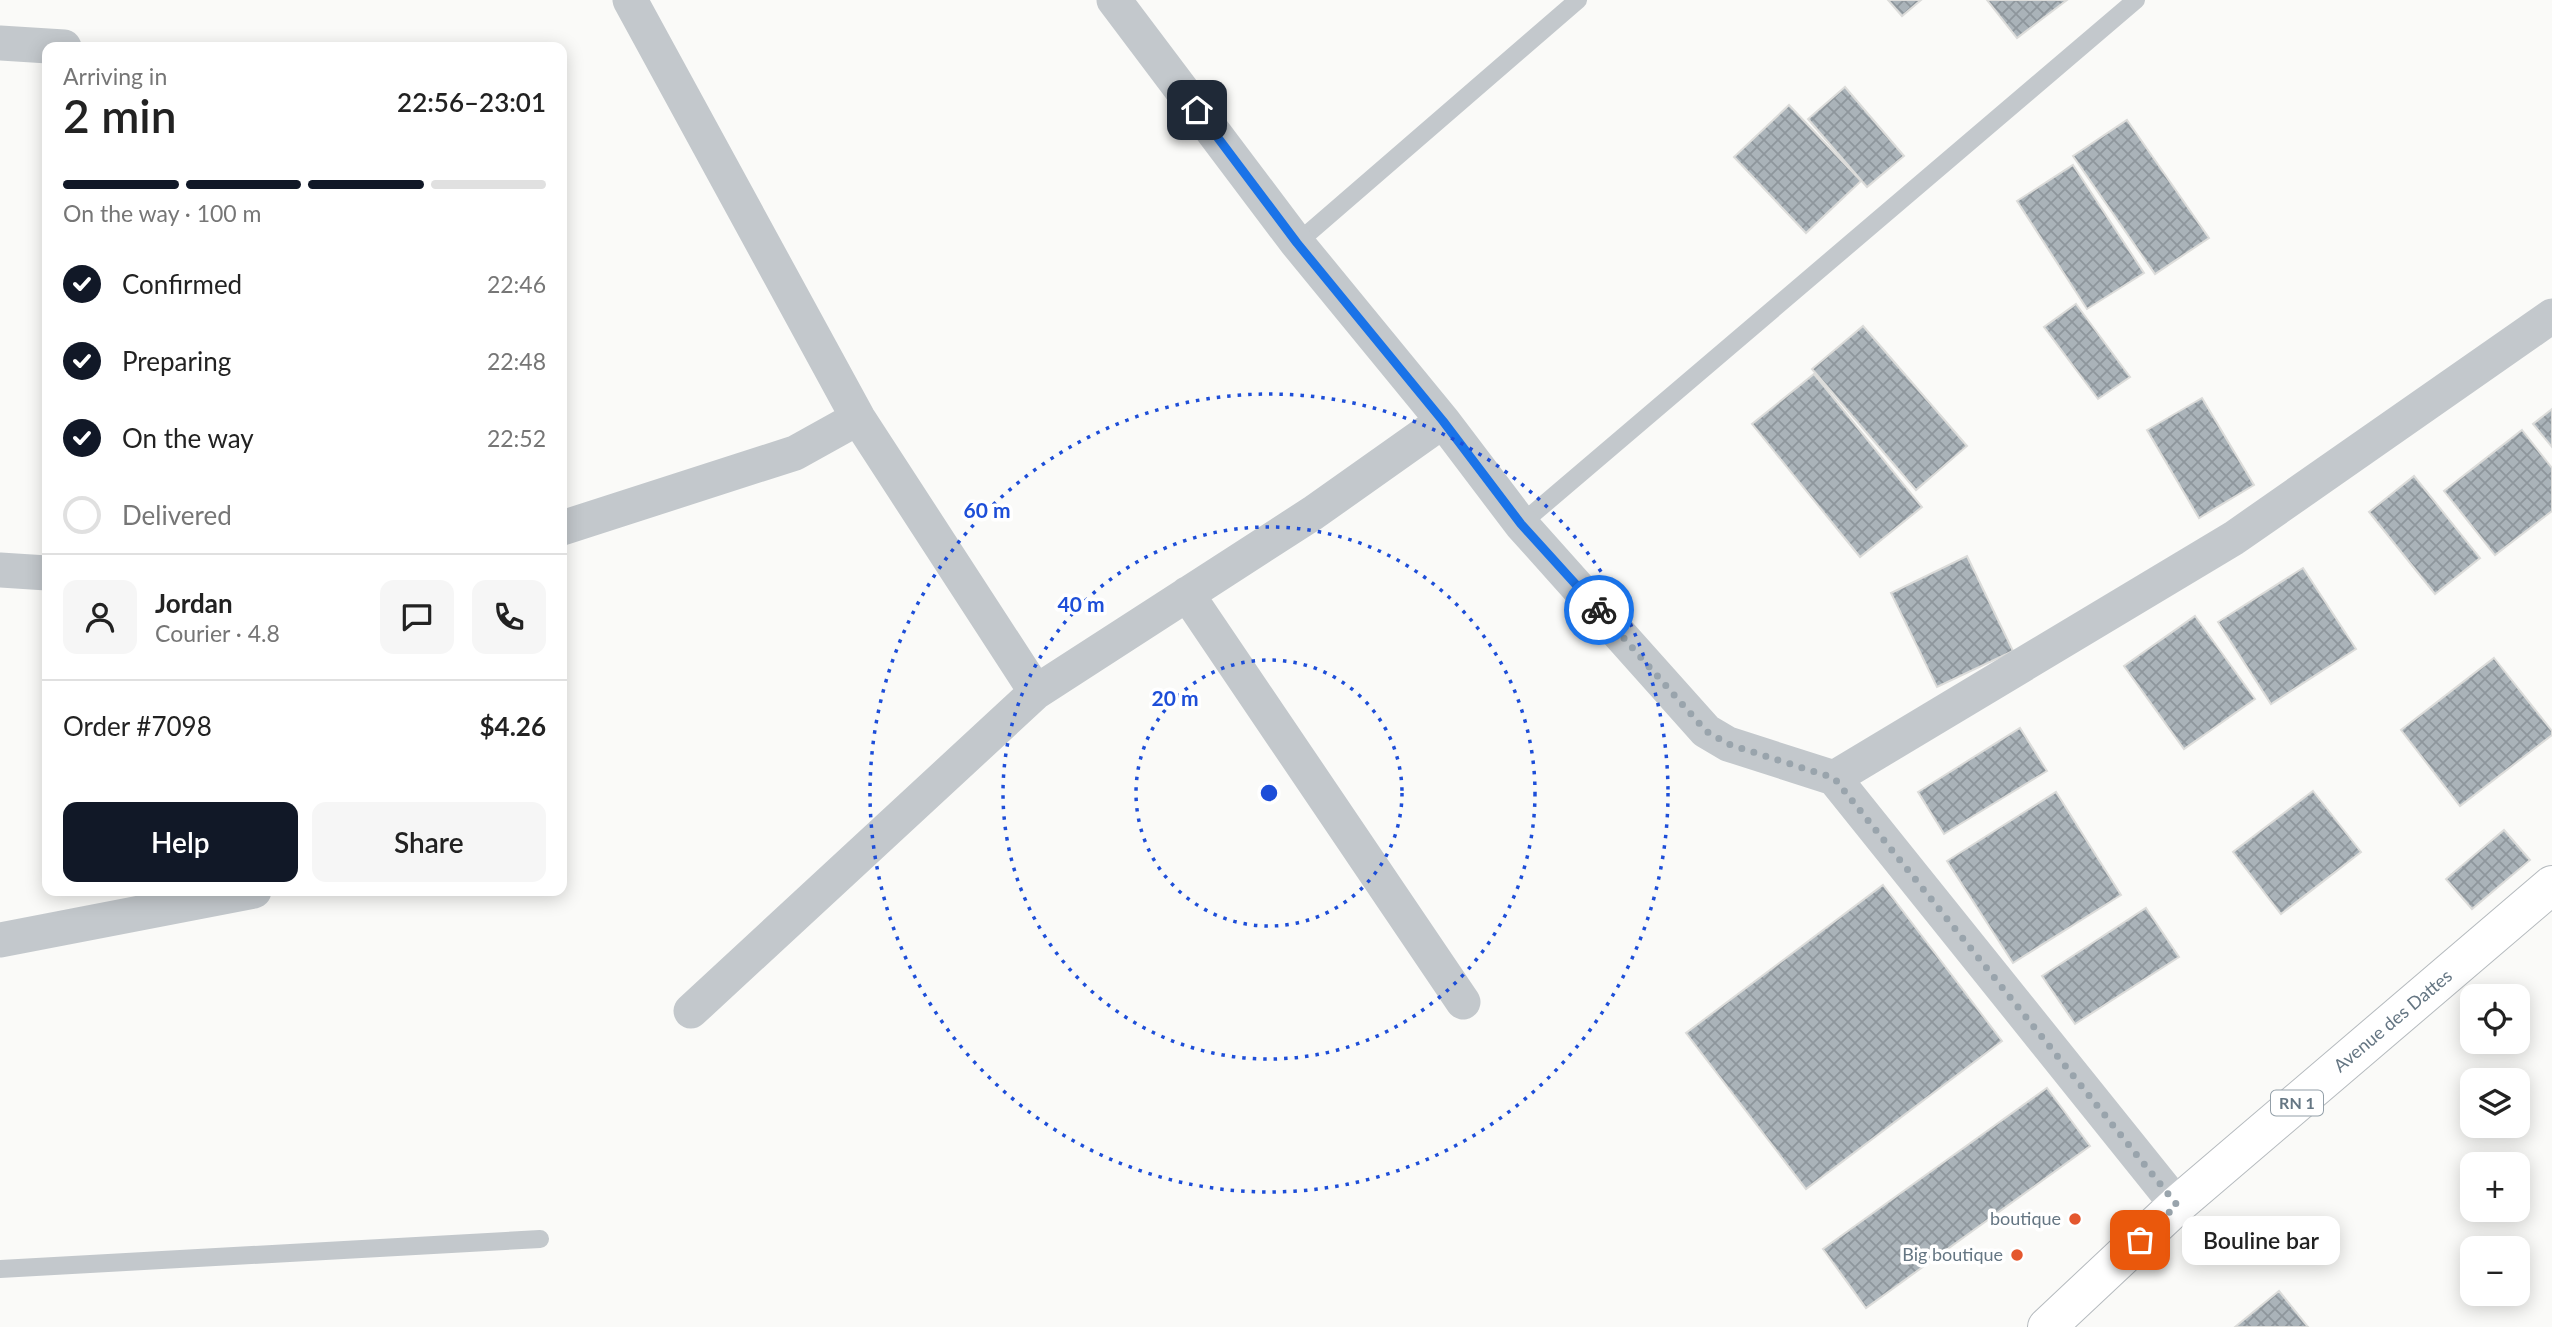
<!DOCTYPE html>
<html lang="en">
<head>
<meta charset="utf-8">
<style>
  :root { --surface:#fff; --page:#f6f6f6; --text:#222; --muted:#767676; --line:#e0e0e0; --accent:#111827 }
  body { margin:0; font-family:Lato,sans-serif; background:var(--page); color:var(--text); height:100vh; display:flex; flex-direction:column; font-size:26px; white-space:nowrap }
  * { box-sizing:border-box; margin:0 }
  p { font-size:23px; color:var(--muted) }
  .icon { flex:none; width:38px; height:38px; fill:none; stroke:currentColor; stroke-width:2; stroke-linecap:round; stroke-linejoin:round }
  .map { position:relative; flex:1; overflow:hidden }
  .details { position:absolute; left:42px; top:42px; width:525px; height:854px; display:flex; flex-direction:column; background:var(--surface); border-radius:14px; box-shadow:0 4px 18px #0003 }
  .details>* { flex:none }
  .buttons { position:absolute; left:2460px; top:984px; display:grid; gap:14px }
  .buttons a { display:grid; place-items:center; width:70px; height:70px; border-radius:14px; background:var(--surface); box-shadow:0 4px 18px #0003; font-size:35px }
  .pin { position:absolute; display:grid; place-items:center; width:60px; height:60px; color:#fff; margin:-30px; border-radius:14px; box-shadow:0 4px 10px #0006 }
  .courier { position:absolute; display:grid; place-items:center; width:70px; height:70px; margin:-35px; border:5px solid #1a73e8; border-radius:50%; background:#fff; color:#222; box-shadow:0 2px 9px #0007 }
  .bubble { position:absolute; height:49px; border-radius:14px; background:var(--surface); box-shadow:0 4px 18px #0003; font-size:23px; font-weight:600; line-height:49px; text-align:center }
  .head em { font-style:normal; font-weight:600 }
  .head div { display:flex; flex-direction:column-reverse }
  .head { display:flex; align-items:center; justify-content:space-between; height:119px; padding:0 21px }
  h1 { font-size:46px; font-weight:600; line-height:52px }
  .bar { display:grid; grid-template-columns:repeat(4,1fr); gap:10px 7px; align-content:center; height:84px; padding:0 21px }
  .bar i { height:9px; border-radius:5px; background:var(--line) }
  .bar .selected { background:var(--accent) }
  .bar p { grid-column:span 4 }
  .line { display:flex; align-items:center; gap:18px; padding:0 21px; border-top:2px solid var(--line) }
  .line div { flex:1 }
  .round { display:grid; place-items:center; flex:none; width:74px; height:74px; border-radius:14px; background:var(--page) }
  ol { padding:0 21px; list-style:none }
  li { display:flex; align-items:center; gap:21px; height:77px }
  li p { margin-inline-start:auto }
  li .icon { padding:7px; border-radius:50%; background:var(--accent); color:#fff; stroke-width:4 }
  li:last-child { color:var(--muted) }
  li i { width:38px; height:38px; border:4px solid var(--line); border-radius:50% }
  .cta { display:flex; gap:14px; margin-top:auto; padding:14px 21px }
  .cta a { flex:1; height:80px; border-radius:14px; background:var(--accent); color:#fff; font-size:28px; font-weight:600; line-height:80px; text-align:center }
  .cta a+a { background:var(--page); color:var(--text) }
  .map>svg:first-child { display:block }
  .building { fill:url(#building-cross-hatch); stroke:#dcdcda; stroke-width:2 }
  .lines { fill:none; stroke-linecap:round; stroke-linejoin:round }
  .primary-casing { stroke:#b5babe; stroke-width:40 }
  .lane { stroke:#c3c8cc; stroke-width:18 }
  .street { stroke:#c3c8cc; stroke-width:35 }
  .primary { stroke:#fff; stroke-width:38 }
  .done { stroke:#99a4ac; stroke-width:7; stroke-dasharray:0 12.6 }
  .route { stroke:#1a73e8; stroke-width:9 }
  .ring { fill:none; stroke:#1d4ed8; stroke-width:3.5; stroke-dasharray:3.5 7 }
  .poi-dot { fill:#e4572e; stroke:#fff; stroke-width:2.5 }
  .labels { text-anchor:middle; stroke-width:7; stroke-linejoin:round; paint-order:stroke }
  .shield { fill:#fff; stroke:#939fa8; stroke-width:2 }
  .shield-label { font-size:16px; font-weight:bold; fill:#657683 }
  .street-label { font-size:18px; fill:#657683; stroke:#fff }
  .poi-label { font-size:18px; fill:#657683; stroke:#fff; text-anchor:end }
  .centre { fill:#1d4ed8; stroke:#fff; stroke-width:3.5 }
  .ring-label { font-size:21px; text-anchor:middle; font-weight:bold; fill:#1d4ed8; stroke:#fff; stroke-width:7; stroke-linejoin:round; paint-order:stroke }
</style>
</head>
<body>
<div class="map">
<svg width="2552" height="1327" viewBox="0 0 2552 1327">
  <defs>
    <pattern id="building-cross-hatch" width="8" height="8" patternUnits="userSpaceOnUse" patternTransform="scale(1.75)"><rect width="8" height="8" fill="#aab3b9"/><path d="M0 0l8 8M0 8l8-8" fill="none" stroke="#8e969c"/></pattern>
  </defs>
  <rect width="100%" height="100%" fill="#fafaf8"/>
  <path class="building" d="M1888 0H1921L1902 16Z
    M1987 0H2067L2017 38Z
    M1845 87 1904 156 1867 187 1808 119Z
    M1789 105 1861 181 1806 233 1734 157Z
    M2127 120 2209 238 2155 274 2073 156Z
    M2073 165 2144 273 2087 309 2017 201Z
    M2076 304 2130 377 2098 399 2044 327Z
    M1863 326 1967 446 1916 490 1812 369Z
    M1814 374 1922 507 1860 557 1752 424Z
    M2202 398 2254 485 2199 518 2147 430Z
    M2552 409V447L2533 424Z
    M2522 430 2552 468V511L2495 555 2444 491Z
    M2414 476 2480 558 2435 594 2369 512Z
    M1967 556 2013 651 1937 687 1891 593Z
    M2303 568 2356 649 2271 704 2218 622Z
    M2195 616 2255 699 2184 749 2124 666Z
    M2494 658 2552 731V735L2460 806 2401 730Z
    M2020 728 2047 771 1944 834 1918 792Z
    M2313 791 2361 852 2281 914 2233 852Z
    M2056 792 2121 895 2013 963 1947 861Z
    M2504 830 2530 860 2472 909 2446 879Z
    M1883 885 2002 1041 1806 1189 1686 1033Z
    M2146 908 2179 957 2075 1024 2042 976Z
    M2047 1088 2090 1146 1866 1308 1823 1249Z
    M2279 1291 2308 1327H2235Z"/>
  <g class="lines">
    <defs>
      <path id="primary" d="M2047 1327 2177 1205 2552 885"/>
    </defs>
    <use href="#primary" class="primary-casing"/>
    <path class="lane" d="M1297 243 1578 0
      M1521 524 2136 0
      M0 1269 540 1239"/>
    <path class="street" d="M630 0 858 418 1036 692
      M1114 0 1297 243 1443 421 1521 524 1706 731 1728 744 1834 778 2177 1205
      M0 43 64 47
      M562 528 795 453 858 418
      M0 570 47 573
      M1187 594 1463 1002
      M1834 778 2234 538 2552 316
      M0 940 254 891
      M691 1011 1036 692 1313 513 1443 421"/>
    <use href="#primary" class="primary"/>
  </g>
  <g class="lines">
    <path class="done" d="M1599 610 1706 731 1728 744 1834 778 2177 1205 2140 1240"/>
    <path class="route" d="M1197 110 1297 243 1443 421 1521 524 1599 610"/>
  </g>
  <g class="ring">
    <circle cx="1269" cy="793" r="133"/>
    <circle cx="1269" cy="793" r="266"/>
    <circle cx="1269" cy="793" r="399"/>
  </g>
  <g class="poi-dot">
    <circle cx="2075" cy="1219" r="7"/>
    <circle cx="2017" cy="1255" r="7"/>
  </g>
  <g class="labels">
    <rect class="shield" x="2271" y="1090.5" width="52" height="25" rx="5"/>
    <g class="shield-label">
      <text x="2297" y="1109">RN 1</text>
    </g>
    <g class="street-label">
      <text transform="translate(2393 1021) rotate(-40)" y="6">Avenue des Dattes</text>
    </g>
    <g class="poi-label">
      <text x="2061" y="1225">boutique</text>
      <text x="2003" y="1261">Big boutique</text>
    </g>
  </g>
  <circle cx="1269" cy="793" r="10" class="centre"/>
  <g class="ring-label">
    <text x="987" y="518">60 m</text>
    <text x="1081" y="612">40 m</text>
    <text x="1175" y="706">20 m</text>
  </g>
</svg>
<div class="buttons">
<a><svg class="icon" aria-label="locate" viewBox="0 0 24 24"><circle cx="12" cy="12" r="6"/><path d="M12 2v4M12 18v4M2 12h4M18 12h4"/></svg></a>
<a><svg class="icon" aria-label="layers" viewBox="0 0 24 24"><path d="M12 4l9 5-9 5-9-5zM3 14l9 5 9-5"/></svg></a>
<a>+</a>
<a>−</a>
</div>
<div class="pin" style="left:2140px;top:1240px;background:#ea580c"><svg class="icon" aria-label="bag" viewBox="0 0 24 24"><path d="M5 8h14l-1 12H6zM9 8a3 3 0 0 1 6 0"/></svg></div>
<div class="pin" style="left:1197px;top:110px;background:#1f2937"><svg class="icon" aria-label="home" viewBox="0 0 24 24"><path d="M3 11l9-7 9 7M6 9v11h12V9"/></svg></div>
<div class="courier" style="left:1599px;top:610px"><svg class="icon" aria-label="bike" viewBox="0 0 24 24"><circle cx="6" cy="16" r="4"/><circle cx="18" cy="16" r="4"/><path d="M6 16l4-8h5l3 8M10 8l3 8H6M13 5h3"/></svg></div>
<div class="bubble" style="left:2182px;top:1216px;width:158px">Bouline bar</div>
<section class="details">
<div class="head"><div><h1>2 min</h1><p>Arriving in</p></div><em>22:56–23:01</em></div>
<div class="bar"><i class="selected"></i><i class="selected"></i><i class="selected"></i><i></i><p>On the way · 100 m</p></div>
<ol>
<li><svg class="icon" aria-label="check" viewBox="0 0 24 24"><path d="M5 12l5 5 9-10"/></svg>Confirmed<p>22:46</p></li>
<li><svg class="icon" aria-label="check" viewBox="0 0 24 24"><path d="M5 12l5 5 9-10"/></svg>Preparing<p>22:48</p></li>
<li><svg class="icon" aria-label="check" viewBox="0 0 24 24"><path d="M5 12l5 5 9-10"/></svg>On the way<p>22:52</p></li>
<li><i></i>Delivered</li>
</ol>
<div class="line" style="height:126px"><a class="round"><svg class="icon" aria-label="person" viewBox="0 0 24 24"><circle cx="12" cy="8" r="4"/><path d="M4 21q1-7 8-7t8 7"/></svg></a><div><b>Jordan</b><p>Courier · 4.8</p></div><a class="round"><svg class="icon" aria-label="chat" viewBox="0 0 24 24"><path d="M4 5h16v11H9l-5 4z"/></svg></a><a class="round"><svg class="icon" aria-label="phone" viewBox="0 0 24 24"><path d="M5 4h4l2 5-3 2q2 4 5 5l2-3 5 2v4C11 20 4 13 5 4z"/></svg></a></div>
<div class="line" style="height:91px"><div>Order #7098</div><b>$4.26</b></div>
<div class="cta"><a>Help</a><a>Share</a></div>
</section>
</div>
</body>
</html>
